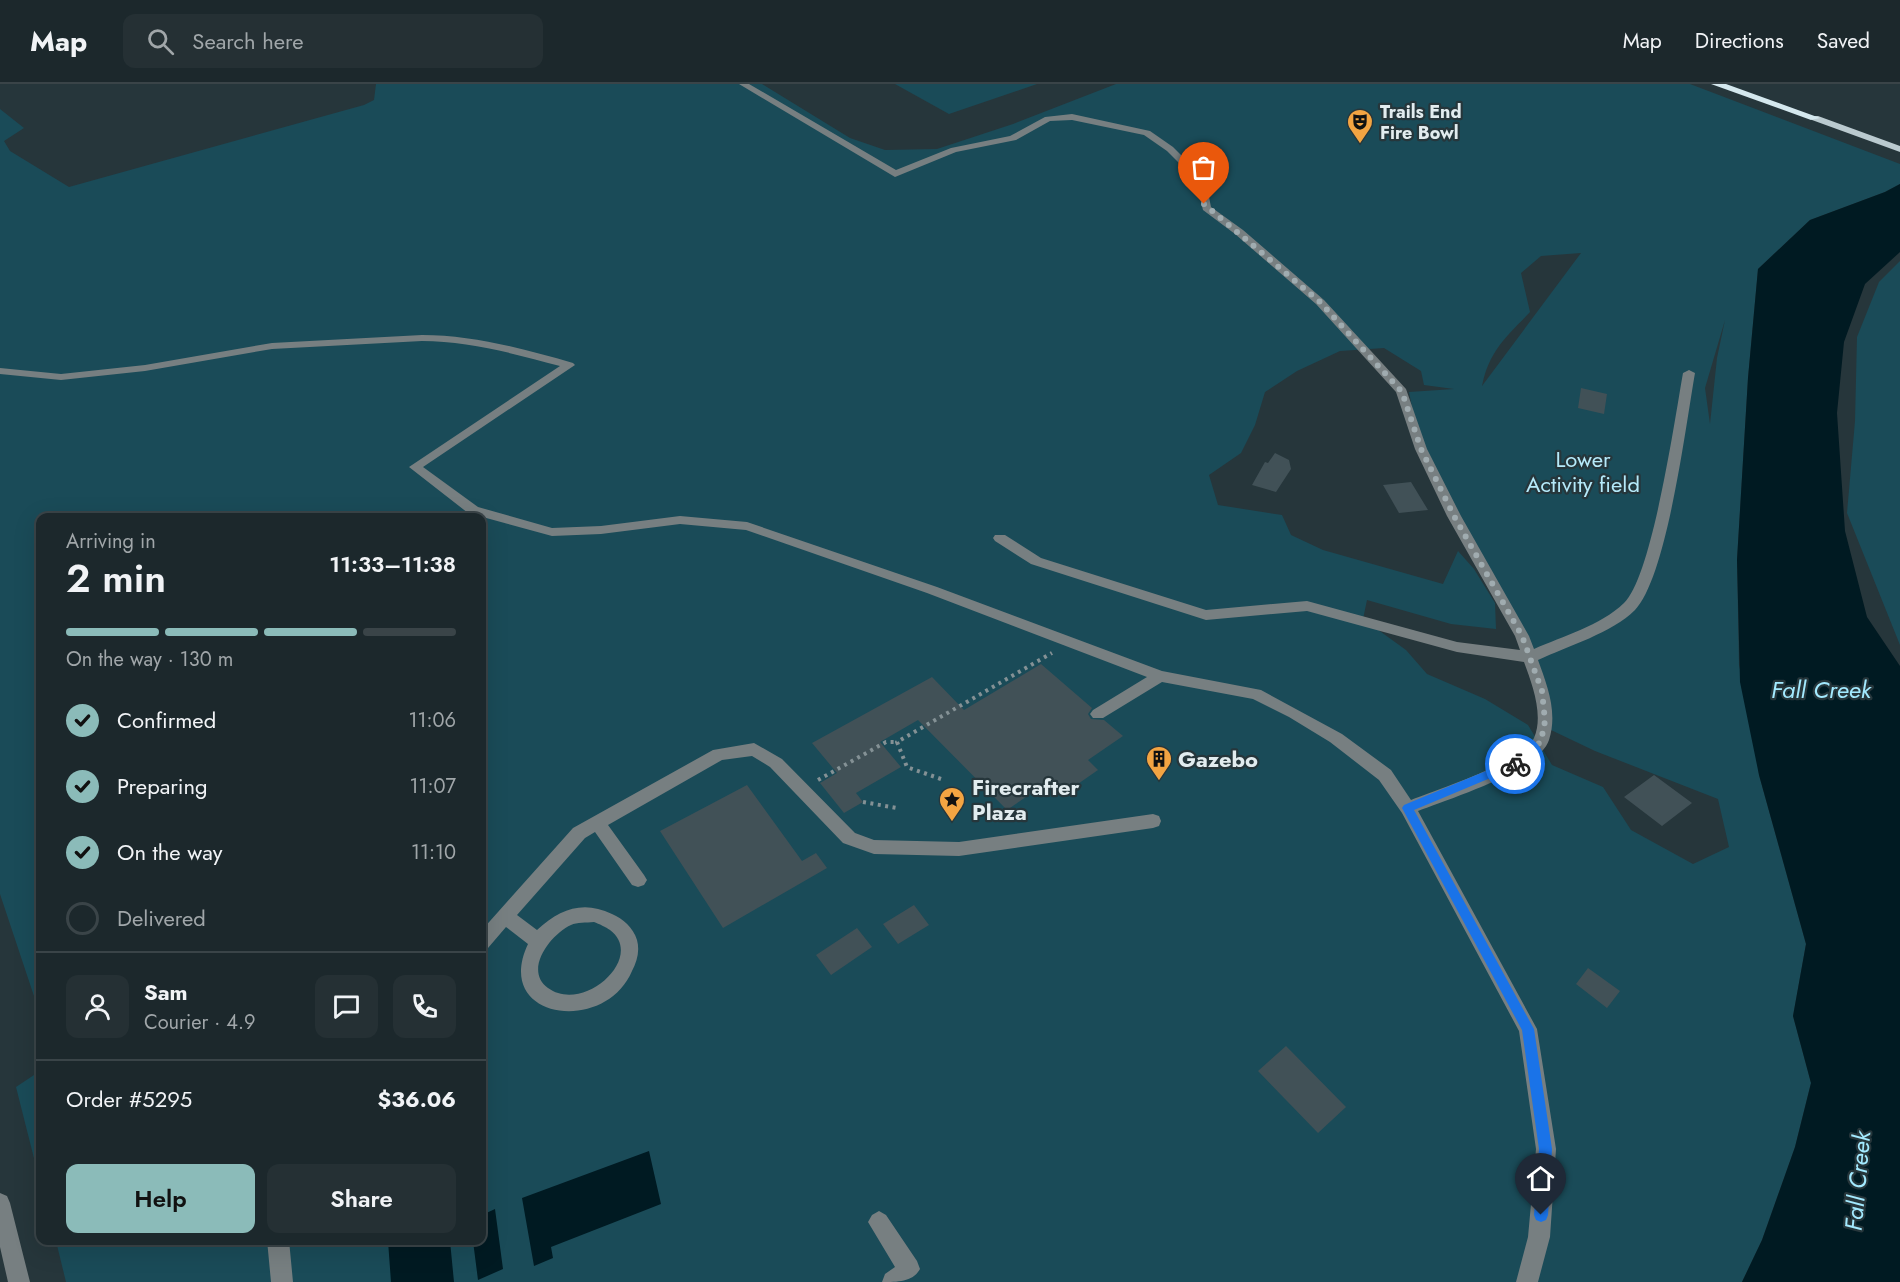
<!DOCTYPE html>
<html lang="en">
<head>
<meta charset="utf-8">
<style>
  :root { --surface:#1c282c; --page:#253034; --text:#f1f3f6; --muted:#a0a6a9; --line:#3a4448; --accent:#8bbbb9 }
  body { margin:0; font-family:Jost,sans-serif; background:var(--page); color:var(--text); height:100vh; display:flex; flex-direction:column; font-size:22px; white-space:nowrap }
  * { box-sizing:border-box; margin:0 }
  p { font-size:20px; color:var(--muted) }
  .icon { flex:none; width:33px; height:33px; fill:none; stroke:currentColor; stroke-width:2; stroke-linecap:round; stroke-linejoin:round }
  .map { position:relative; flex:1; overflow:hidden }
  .drawer { position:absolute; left:36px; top:429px; width:450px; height:732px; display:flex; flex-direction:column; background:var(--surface); border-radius:12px; box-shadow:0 6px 24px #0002,0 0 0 2px var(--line) }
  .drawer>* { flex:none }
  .pin { position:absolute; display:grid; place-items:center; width:51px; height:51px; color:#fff; margin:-62px -26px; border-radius:50% 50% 50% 0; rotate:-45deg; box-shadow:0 0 6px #0007 }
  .pin .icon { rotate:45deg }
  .courier { position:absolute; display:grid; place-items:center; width:60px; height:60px; margin:-30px; border:4px solid #1a73e8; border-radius:50%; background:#fff; color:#222; box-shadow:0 2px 8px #0007 }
  .overview em { font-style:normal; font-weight:600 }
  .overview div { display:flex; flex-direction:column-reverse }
  .overview { display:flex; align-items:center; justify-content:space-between; height:102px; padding:0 30px }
  h1 { font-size:39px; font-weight:600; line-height:45px }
  .bar { display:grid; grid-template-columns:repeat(4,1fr); gap:9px 6px; align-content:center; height:72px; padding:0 30px }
  .bar i { height:8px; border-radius:4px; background:var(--line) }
  .bar .current { background:var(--accent) }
  .bar p { grid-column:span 4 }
  .line { display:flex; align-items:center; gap:15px; padding:0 30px; border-top:2px solid var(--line) }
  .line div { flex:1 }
  .round { display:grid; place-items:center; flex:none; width:63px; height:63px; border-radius:12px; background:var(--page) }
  ol { padding:0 30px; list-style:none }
  li { display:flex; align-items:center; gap:18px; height:66px }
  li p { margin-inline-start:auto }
  li .icon { padding:6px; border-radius:50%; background:var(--accent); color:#111; stroke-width:4 }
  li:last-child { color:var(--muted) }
  li i { width:33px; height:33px; border:3px solid var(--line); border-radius:50% }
  .button { display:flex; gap:12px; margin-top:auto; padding:12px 30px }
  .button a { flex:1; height:69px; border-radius:12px; background:var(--accent); color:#111; font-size:24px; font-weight:600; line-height:69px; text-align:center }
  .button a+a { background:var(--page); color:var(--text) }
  header { display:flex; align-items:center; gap:36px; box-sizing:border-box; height:84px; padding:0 30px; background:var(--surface); border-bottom:2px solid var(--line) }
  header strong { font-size:28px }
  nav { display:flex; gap:33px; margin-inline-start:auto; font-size:21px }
  .search { width:420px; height:54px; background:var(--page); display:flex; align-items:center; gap:15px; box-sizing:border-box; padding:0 21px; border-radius:12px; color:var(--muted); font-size:22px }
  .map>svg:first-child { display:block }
  .green { fill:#1a4b58; fill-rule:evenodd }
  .water { fill:#001a22 }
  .building { fill:#415157 }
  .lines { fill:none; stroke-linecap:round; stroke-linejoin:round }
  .path { stroke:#849195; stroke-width:4; stroke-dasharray:3 4.5; stroke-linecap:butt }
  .minor { fill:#777f81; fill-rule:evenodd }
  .major { fill:#bacacf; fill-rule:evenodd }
  .highway { fill:#d4e8ee; fill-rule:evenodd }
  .route { fill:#1a73e8 }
  .done { stroke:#a0acb0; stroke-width:6; stroke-dasharray:0 10.8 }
  .labels { text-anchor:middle; stroke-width:4.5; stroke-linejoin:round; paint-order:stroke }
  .far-poi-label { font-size:18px; font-weight:bold; fill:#e2ecef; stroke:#26363b; text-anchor:start }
  .park-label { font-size:22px; fill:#b5e9f9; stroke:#26363b }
  .poi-label { font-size:22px; font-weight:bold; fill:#e2ecef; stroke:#26363b; text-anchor:start }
  .water-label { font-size:24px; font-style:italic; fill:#a3eaff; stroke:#26363b }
</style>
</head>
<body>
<header>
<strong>Map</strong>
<div class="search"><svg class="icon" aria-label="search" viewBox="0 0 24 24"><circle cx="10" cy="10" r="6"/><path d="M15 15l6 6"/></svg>Search here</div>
<nav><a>Map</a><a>Directions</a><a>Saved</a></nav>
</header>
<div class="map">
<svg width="1900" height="1198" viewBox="0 0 1900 1198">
  <rect width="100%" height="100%" fill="#26363b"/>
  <path class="green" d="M376 0H762L850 54 885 66 937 65 1013 40 1116 0H1690L1900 80V100L1885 108 1810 136 1758 185 1748 294 1737 476 1739 581 1752 634 1759 691 1806 860 1793 932 1811 999 1795 1063 1762 1156 1742 1198H66L56 1157 482 1156V434H40V930L0 810V25L24 44 4 57 10 67 69 103 364 21 374 16ZM1581 169 1482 302C1489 267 1506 253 1530 228L1521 189 1541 172ZM1725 236 1717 274 1710 340 1705 304ZM1384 264 1421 287 1424 301 1454 305 1409 308 1420 363 1528 568 1551 646 1595 667 1718 715 1729 763 1693 780 1631 746 1603 703 1552 681 1528 641 1485 615 1427 590 1406 566 1363 535 1367 516 1451 540 1496 545 1495 519 1474 485 1458 467 1443 500 1323 466 1291 451 1282 431 1218 421 1209 391 1241 369 1255 341 1265 308 1297 287 1340 267Z
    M895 0H1037L949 30Z
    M1900 177V561L1847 429 1855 337 1857 253 1879 198Z
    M40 987V1098L16 1003Z"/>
  <path class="water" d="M1900 100V168L1865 200 1844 258 1837 329 1845 447 1867 533 1900 582V1198H1742L1762 1156 1795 1063 1811 999 1793 932 1806 860 1759 691 1740 598 1737 476 1748 294 1758 185 1810 136 1885 108Z
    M649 1067 661 1120 551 1163 553 1174 534 1182 522 1114Z
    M495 1125 503 1185 478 1196 473 1157 482 1156V1131Z
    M388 1157H450L454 1198H391Z"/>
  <path class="building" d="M1581 304 1607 310 1604 330 1578 324Z
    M1275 369 1289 376 1291 385 1276 408 1252 401 1265 378 1268 379Z
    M1411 398 1428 426 1399 429 1383 401Z
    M1041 580 1092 624 1088 630 1091 635 1104 636 1123 652 1088 676 1098 686 1062 711 1048 698 1007 726 918 636 880 658 901 683 856 709 863 718 844 729 820 699 837 689 812 659 932 593 964 626Z
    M1654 691 1692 719 1662 742 1624 713Z
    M747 701 802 777 816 769 827 784 723 844 660 747Z
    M914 821 929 841 898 860 883 840Z
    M857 844 872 863 831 891 816 871Z
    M1588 884 1620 907 1607 924 1576 900Z
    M1286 962 1346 1023 1318 1049 1258 987Z"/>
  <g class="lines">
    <path class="path" d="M941 695 907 683 897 658 1052 569
      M818 696 886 658H897
      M863 718 897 724"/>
    <path class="minor" d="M739 0H749L896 86 951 64 1010 52 1045 33 1072 30 1150 47 1173 63 1199 89 1206 98 1211 123 1243 146 1324 216 1406 305 1427 365 1461 432 1529 552 1534 565C1563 552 1600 542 1624 519 1652 493 1675 334 1683 289L1689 286 1695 289C1686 340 1667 493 1635 526 1612 549 1568 562 1538 576 1547 601 1558 628 1549 656 1539 687 1448 715 1418 727L1537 945 1556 1065 1550 1153 1538 1198H1516L1528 1153 1536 1065 1519 947 1402 729 1379 696 1330 658 1289 633 1253 615 1162 598 1103 634H1093L1090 630 1093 626 1147 593 927 509 746 446 680 440 601 450 552 452 468 429 409 383 560 282C515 270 468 257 422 257L272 265 145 287 61 296 0 290V284L61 290 145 281 272 259 422 251C473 251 524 265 573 279L575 281 423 383 478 423 552 444 601 442 680 432 747 438 937 503 1162 587 1261 606 1342 650 1391 686 1411 716C1438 705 1523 678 1534 654 1544 631 1532 600 1524 578L1457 568 1307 527 1206 536 1031 480 995 457 993 454 995 451H1005L1041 474 1206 526 1307 517 1457 558 1520 566 1515 552 1447 432 1415 365 1396 308 1316 220 1235 150 1203 126 1196 98 1193 93 1167 67 1144 51 1072 36 1050 37 1016 56 956 68 895 93Z
      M754 659 782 675 855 749 874 756 959 758 1153 730 1159 732 1161 737 1159 742 1153 744 959 772 874 770 843 759 770 683 752 672 722 676 608 741 644 791 647 796 644 801 638 803 632 801 595 748 585 754 517 831 537 846C560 825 583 816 612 830 623 835 633 843 637 856 640 867 637 877 632 887 605 951 492 936 528 860L506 843 488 864 482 866V846L573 744 713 666ZM594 838C599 840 606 843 610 846 646 873 584 930 548 904 523 886 551 850 571 841 577 838 586 839 594 838Z
      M0 1109 7 1112 10 1119 30 1198H8L0 1163Z
      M879 1127 886 1131 917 1177 920 1185C913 1198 898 1198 882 1198L885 1190 895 1183 868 1138 872 1131Z
      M267 1156H289L293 1198H271Z"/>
    <path class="major" d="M1812 32H1818L1900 62V68L1812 36Z"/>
    <path class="highway" d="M1711 0H1726L1820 34 1811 36Z"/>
  </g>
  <path class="route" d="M1515 675 1519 677V682L1414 726 1534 945 1552 1065 1548 1131 1546 1136 1541 1138 1536 1136 1534 1131 1539 1065 1522 946 1402 724 1404 721Z"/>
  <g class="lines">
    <path class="done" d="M1204 120 1320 218 1402 308 1421 365 1454 432 1522 552 1542 607 1545 637 1541 657 1527 673 1515 680"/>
  </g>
  <defs>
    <symbol id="theatre-pin" viewBox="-11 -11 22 30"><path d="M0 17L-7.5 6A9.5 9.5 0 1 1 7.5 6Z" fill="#f3a442" stroke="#26363b"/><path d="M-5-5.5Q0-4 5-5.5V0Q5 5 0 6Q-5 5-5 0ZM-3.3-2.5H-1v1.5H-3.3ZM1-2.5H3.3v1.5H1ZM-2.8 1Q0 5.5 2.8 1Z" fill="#111"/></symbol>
    <symbol id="building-pin" viewBox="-11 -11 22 30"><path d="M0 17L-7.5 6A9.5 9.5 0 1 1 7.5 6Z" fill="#f3a442" stroke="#26363b"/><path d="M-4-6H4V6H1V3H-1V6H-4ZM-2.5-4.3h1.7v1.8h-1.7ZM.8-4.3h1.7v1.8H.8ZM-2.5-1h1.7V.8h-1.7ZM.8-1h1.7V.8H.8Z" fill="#111"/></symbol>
    <symbol id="sight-pin" viewBox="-11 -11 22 30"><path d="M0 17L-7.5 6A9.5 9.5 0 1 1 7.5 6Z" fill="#f3a442" stroke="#26363b"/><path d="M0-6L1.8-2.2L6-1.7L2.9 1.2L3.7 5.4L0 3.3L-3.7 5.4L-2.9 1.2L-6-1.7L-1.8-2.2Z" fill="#111"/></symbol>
  </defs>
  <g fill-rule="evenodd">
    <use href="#theatre-pin" x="1345" y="23" width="30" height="40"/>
    <use href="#building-pin" x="1144" y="660" width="30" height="40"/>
    <use href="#sight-pin" x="937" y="701" width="30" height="40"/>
  </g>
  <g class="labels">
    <g class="far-poi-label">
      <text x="1380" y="34">Trails End<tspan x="1380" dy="21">Fire Bowl</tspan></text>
    </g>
    <g class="park-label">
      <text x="1583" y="383">Lower<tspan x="1583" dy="25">Activity field</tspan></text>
    </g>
    <g class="poi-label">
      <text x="1178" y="683">Gazebo</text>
      <text x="972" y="711">Firecrafter<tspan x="972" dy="25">Plaza</tspan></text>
    </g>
    <g class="water-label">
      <text x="1821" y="614">Fall Creek</text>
      <text transform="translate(1858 1097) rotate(-85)" y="8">Fall Creek</text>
    </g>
  </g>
</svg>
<div class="pin" style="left:1204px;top:120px;background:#ea580c"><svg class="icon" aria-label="bag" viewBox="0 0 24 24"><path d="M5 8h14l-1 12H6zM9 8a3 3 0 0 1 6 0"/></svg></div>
<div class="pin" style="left:1541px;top:1131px;background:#1f2937"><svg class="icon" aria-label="home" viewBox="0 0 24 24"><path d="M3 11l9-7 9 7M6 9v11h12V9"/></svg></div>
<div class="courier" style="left:1515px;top:680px"><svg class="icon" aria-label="bike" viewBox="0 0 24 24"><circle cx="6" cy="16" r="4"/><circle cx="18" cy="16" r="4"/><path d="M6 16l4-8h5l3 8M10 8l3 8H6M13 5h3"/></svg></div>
<section class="drawer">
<div class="overview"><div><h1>2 min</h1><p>Arriving in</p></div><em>11:33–11:38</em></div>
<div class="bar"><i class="current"></i><i class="current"></i><i class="current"></i><i></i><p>On the way · 130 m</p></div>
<ol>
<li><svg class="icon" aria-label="check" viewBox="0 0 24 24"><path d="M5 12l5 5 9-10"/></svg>Confirmed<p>11:06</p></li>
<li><svg class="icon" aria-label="check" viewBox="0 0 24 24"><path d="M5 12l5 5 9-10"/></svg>Preparing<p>11:07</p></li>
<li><svg class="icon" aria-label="check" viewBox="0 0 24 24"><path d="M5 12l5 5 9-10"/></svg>On the way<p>11:10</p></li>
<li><i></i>Delivered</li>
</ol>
<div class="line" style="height:108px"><a class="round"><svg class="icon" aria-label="person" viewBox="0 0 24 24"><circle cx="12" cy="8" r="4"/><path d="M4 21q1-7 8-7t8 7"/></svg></a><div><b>Sam</b><p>Courier · 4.9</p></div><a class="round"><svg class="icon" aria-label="chat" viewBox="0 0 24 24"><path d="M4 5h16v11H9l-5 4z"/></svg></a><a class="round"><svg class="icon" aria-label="phone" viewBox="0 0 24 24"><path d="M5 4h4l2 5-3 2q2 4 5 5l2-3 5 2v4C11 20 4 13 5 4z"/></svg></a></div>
<div class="line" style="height:78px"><div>Order #5295</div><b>$36.06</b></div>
<div class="button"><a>Help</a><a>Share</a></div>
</section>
</div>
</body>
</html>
